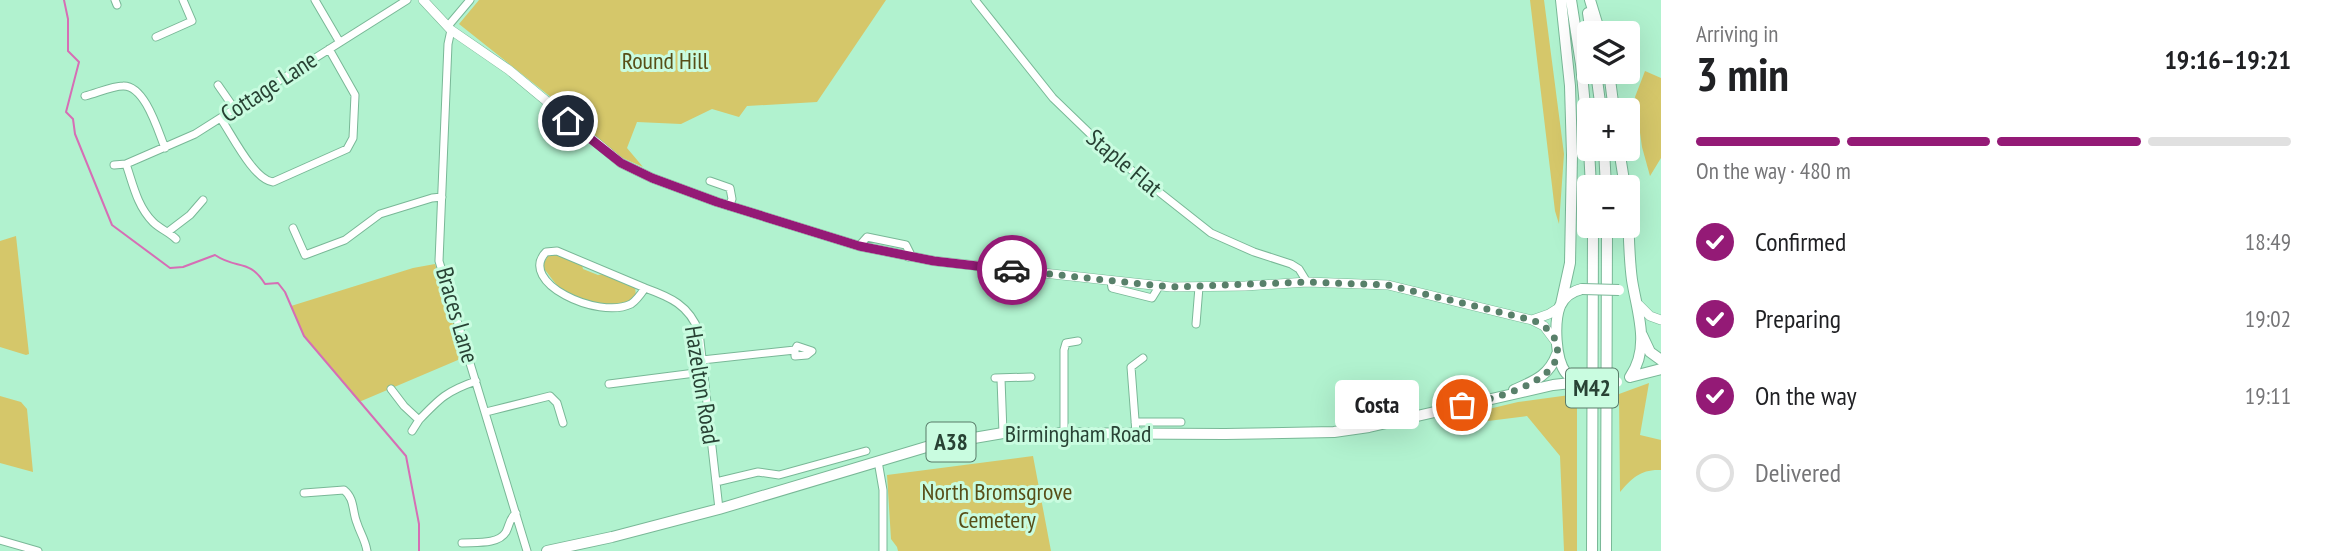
<!DOCTYPE html>
<html lang="en">
<head>
<meta charset="utf-8">
<style>
  :root { --surface:#fff; --page:#f6f6f6; --text:#202124; --muted:#757577; --line:#e0e0e0; --accent:#941a76 }
  body { margin:0; font-family:"PT Sans Narrow",sans-serif; background:var(--page); color:var(--text); height:100vh; display:flex; flex-direction:column; font-size:26px; white-space:nowrap }
  * { box-sizing:border-box; margin:0 }
  p { font-size:23px; color:var(--muted) }
  .icon { flex:none; width:38px; height:38px; fill:none; stroke:currentColor; stroke-width:2; stroke-linecap:round; stroke-linejoin:round }
  .map { position:relative; flex:1; overflow:hidden }
  .details { display:flex; flex-direction:column; background:var(--surface); width:665px }
  .details>* { flex:none }
  .fabs { position:absolute; left:1577px; top:21px; display:grid; gap:14px }
  .fabs a { display:grid; place-items:center; width:63px; height:63px; border-radius:7px; background:var(--surface); box-shadow:0 7px 28px #0002; font-size:35px }
  .pin { position:absolute; display:grid; place-items:center; width:60px; height:60px; color:#fff; margin:-30px; border:4px solid #fff; border-radius:50%; box-shadow:0 2px 7px #0007 }
  .courier { position:absolute; display:grid; place-items:center; width:70px; height:70px; margin:-35px; border:5px solid #941a76; border-radius:50%; background:#fff; color:#222; box-shadow:0 2px 9px #0007 }
  .bubble { position:absolute; height:49px; border-radius:7px; background:var(--surface); box-shadow:0 7px 28px #0002; font-size:23px; font-weight:800; line-height:49px; text-align:center }
  .headline em { font-style:normal; font-weight:800 }
  .headline div { display:flex; flex-direction:column-reverse }
  .headline { display:flex; align-items:center; justify-content:space-between; height:119px; padding:0 35px }
  h1 { font-size:46px; font-weight:800; line-height:52px }
  .bar { display:grid; grid-template-columns:repeat(4,1fr); gap:10px 7px; align-content:center; height:84px; padding:0 35px }
  .bar i { height:9px; border-radius:5px; background:var(--line) }
  .bar .selected { background:var(--accent) }
  .bar p { grid-column:span 4 }
  ol { padding:0 35px; list-style:none }
  li { display:flex; align-items:center; gap:21px; height:77px }
  li p { margin-inline-start:auto }
  li .icon { padding:7px; border-radius:50%; background:var(--accent); color:#fff; stroke-width:4 }
  li:last-child { color:var(--muted) }
  li i { width:38px; height:38px; border:4px solid var(--line); border-radius:50% }
  main { display:flex; flex:1; min-height:0 }
  .map>svg:first-child { display:block }
  .green { fill:#d5c76a }
  .lines { fill:none; stroke-linecap:round; stroke-linejoin:round }
  .stream { stroke:#d66eb5; stroke-width:2 }
  .minor-casing { stroke:#79b897; stroke-width:9 }
  .major-casing { stroke:#79b897; stroke-width:10 }
  .highway-casing { stroke:#79b897; stroke-width:12 }
  .minor { stroke:#fff; stroke-width:7 }
  .major { stroke:#fff; stroke-width:9 }
  .highway { stroke:#fff; stroke-width:10 }
  .highway-bridge-casing { stroke:#79b897; stroke-width:12; stroke-linecap:butt }
  .highway-bridge { stroke:#fff; stroke-width:10 }
  .done { stroke:#58806a; stroke-width:7; stroke-dasharray:0 12.6 }
  .route { stroke:#941a76; stroke-width:9 }
  .labels { text-anchor:middle; stroke-width:6; stroke-linejoin:round; paint-order:stroke }
  .shield { fill:#c9fce0; stroke:#587a68; stroke-width:2 }
  .shield-label { font-size:23px; font-weight:bold; fill:#284234 }
  .park-label { font-size:24px; fill:#574e17; stroke:#c9fce0 }
  .street-label { font-size:24px; fill:#284234; stroke:#c9fce0 }
</style>
</head>
<body>
<main>
<div class="map">
<svg width="1661" height="551" viewBox="0 0 1661 551">
  <rect width="100%" height="100%" fill="#b1f2cf"/>
  <path class="green" d="M479 0H886L817 102 747 106 739 117 712 109 681 124 637 122 627 148 643 167 618 156 593 137 552 98 459 24Z
    M1530 0H1544L1564 154 1559 224 1555 211Z
    M1645 71 1661 78V158L1650 176 1642 147 1635 97Z
    M16 236 29 354 26 355 0 347V241Z
    M549 254H554L582 265 583 269 598 275 603 274 635 286 636 297 625 304 602 306 562 292 542 266Z
    M435 264 465 357 359 402 304 336 291 306 413 268Z
    M1649 383 1640 435 1661 440V470C1641 469 1632 478 1620 492L1619 394Z
    M1577 394V551H1564L1560 456 1527 416 1472 423 1447 419 1518 402Z
    M0 396 21 402 27 409 33 472 0 463Z
    M1033 456 1051 551H898L897 547 891 539 887 475Z"/>
  <g class="lines">
    <path class="stream" d="M64 0 68 19V51L79 62 66 112 73 119 75 134 112 225 170 268 183 267 215 255C237 270 249 258 265 284L278 283 285 292 304 336 406 456 419 524V551"/>
    <defs>
      <path id="minor" d="M115 0 117 5
        M315 0 339 41
        M975 0 1053 98 1111 154 1211 233 1254 252 1291 264 1299 269 1307 282
        M448 26 470 0
        M451 30 448 44 439 261 527 551
        M156 37 192 21 183 0
        M218 85 234 108
        M85 96C97 93 112 86 123 86 145 85 158 131 165 148
        M221 119C232 135 254 180 273 182L347 149 353 138 355 95 329 49
        M126 164C133 184 137 206 153 222 160 229 169 232 176 239
        M114 165 126 164 195 134 407 0
        M710 181 730 188 732 199 729 206
        M293 228 305 255 345 240 380 214 432 198 442 197
        M169 231 190 215 203 200
        M859 246 867 237 906 245 910 253 908 257
        M1111 282 1112 288 1152 298 1160 285
        M645 288 557 251 546 252C517 282 598 320 631 304 637 300 641 294 645 288 670 297 689 305 699 332L719 509
        M1196 324 1199 287
        M702 360 795 350 797 346 812 351 807 355 795 356V350
        M995 378 1031 377
        M1001 379 1003 433
        M609 384 703 372
        M391 389 404 406 419 420C440 398 447 391 476 381
        M486 412 550 396 557 403 563 423
        M1135 422H1181
        M412 431 419 420
        M1064 433V350L1066 343 1078 341
        M1136 433 1131 367 1143 358
        M878 461 883 490V551
        M716 482 758 472 779 475 866 451
        M304 493 344 490C355 499 352 511 357 523 360 533 365 539 367 551
        M0 540 38 551
        M462 543C475 542 498 545 506 532 510 524 509 519 516 513"/>
      <path id="major" d="M423 0 451 30 509 70 621 163 652 178 717 202 859 246 934 261 1171 287 1245 286 1307 282 1388 285 1532 320 1544 326 1556 342
        M1639 305 1650 316 1661 320
        M1532 320 1549 314 1560 307"/>
      <path id="highway" d="M1561 0 1570 86 1572 155 1570 263 1561 304
        M1571 0 1581 64 1589 148
        M1590 0 1600 33
        M1588 13 1591 33
        M1596 72 1601 110
        M1609 72 1614 110
        M1589 149 1591 187
        M1604 149 1606 187
        M1619 149 1625 187
        M1628 214C1629 236 1629 258 1632 280 1637 312 1651 347 1630 377
        M1642 335 1650 352 1661 360
        M1630 377 1661 369
        M1580 382C1575 380 1570 378 1566 373 1555 359 1554 322 1560 306 1564 297 1573 291 1582 289
        M1514 390C1534 381 1549 376 1557 354
        M547 551 612 537 719 509 933 445 1003 433 1225 434 1334 432 1369 427 1553 385 1580 382
        M1592 551 1593 226
        M1606 551 1607 226"/>
    </defs>
    <use href="#minor" class="minor-casing"/>
    <use href="#major" class="major-casing"/>
    <use href="#highway" class="highway-casing"/>
    <use href="#minor" class="minor"/>
    <use href="#major" class="major"/>
    <use href="#highway" class="highway"/>
    <defs>
      <path id="highway-bridge" d="M1582 289 1619 290
        M1580 382H1617"/>
    </defs>
    <use href="#highway-bridge" class="highway-bridge-casing"/>
    <use href="#highway-bridge" class="highway-bridge"/>
  </g>
  <g class="lines">
    <path class="done" d="M1012 270 1171 287 1307 282 1388 285 1532 320C1544 325 1555 333 1557 346 1564 384 1487 400 1462 405"/>
    <path class="route" d="M568 121 621 163 652 178 717 202 859 246 934 261 1012 270"/>
  </g>
  <g class="labels">
    <g class="shield">
      <rect x="1566" y="368.5" width="52" height="39" rx="5"/>
      <rect x="926.5" y="422.5" width="49" height="39" rx="5"/>
    </g>
    <g class="shield-label">
      <text x="1592" y="396">M42</text>
      <text x="951" y="450">A38</text>
    </g>
    <g class="park-label">
      <text x="665" y="69">Round Hill</text>
      <text x="997" y="500">North Bromsgrove<tspan x="997" dy="28">Cemetery</tspan></text>
    </g>
    <g class="street-label">
      <text transform="translate(269 87) rotate(-33)" y="8">Cottage Lane</text>
      <text transform="translate(1124 163) rotate(40)" y="8">Staple Flat</text>
      <text transform="translate(457 315) rotate(74)" y="8">Braces Lane</text>
      <text transform="translate(702 385) rotate(81)" y="8">Hazelton Road</text>
      <text x="1078" y="442">Birmingham Road</text>
    </g>
  </g>
</svg>
<div class="fabs">
<a><svg class="icon" aria-label="layers" viewBox="0 0 24 24"><path d="M12 4l9 5-9 5-9-5zM3 14l9 5 9-5"/></svg></a>
<a>+</a>
<a>−</a>
</div>
<div class="pin" style="left:1462px;top:405px;background:#ea580c"><svg class="icon" aria-label="bag" viewBox="0 0 24 24"><path d="M5 8h14l-1 12H6zM9 8a3 3 0 0 1 6 0"/></svg></div>
<div class="pin" style="left:568px;top:121px;background:#1f2937"><svg class="icon" aria-label="home" viewBox="0 0 24 24"><path d="M3 11l9-7 9 7M6 9v11h12V9"/></svg></div>
<div class="courier" style="left:1012px;top:270px"><svg class="icon" aria-label="car" viewBox="0 0 24 24"><path d="M5 17H2v-5l4-1 3-4h7l3 4 3 1v5h-3M9 17h6M6 11h13"/><circle cx="7" cy="17" r="2"/><circle cx="17" cy="17" r="2"/></svg></div>
<div class="bubble" style="left:1335px;top:380px;width:84px">Costa</div>
</div>
<section class="details">
<div class="headline"><div><h1>3 min</h1><p>Arriving in</p></div><em>19:16–19:21</em></div>
<div class="bar"><i class="selected"></i><i class="selected"></i><i class="selected"></i><i></i><p>On the way · 480 m</p></div>
<ol>
<li><svg class="icon" aria-label="check" viewBox="0 0 24 24"><path d="M5 12l5 5 9-10"/></svg>Confirmed<p>18:49</p></li>
<li><svg class="icon" aria-label="check" viewBox="0 0 24 24"><path d="M5 12l5 5 9-10"/></svg>Preparing<p>19:02</p></li>
<li><svg class="icon" aria-label="check" viewBox="0 0 24 24"><path d="M5 12l5 5 9-10"/></svg>On the way<p>19:11</p></li>
<li><i></i>Delivered</li>
</ol>
</section>
</main>
</body>
</html>
